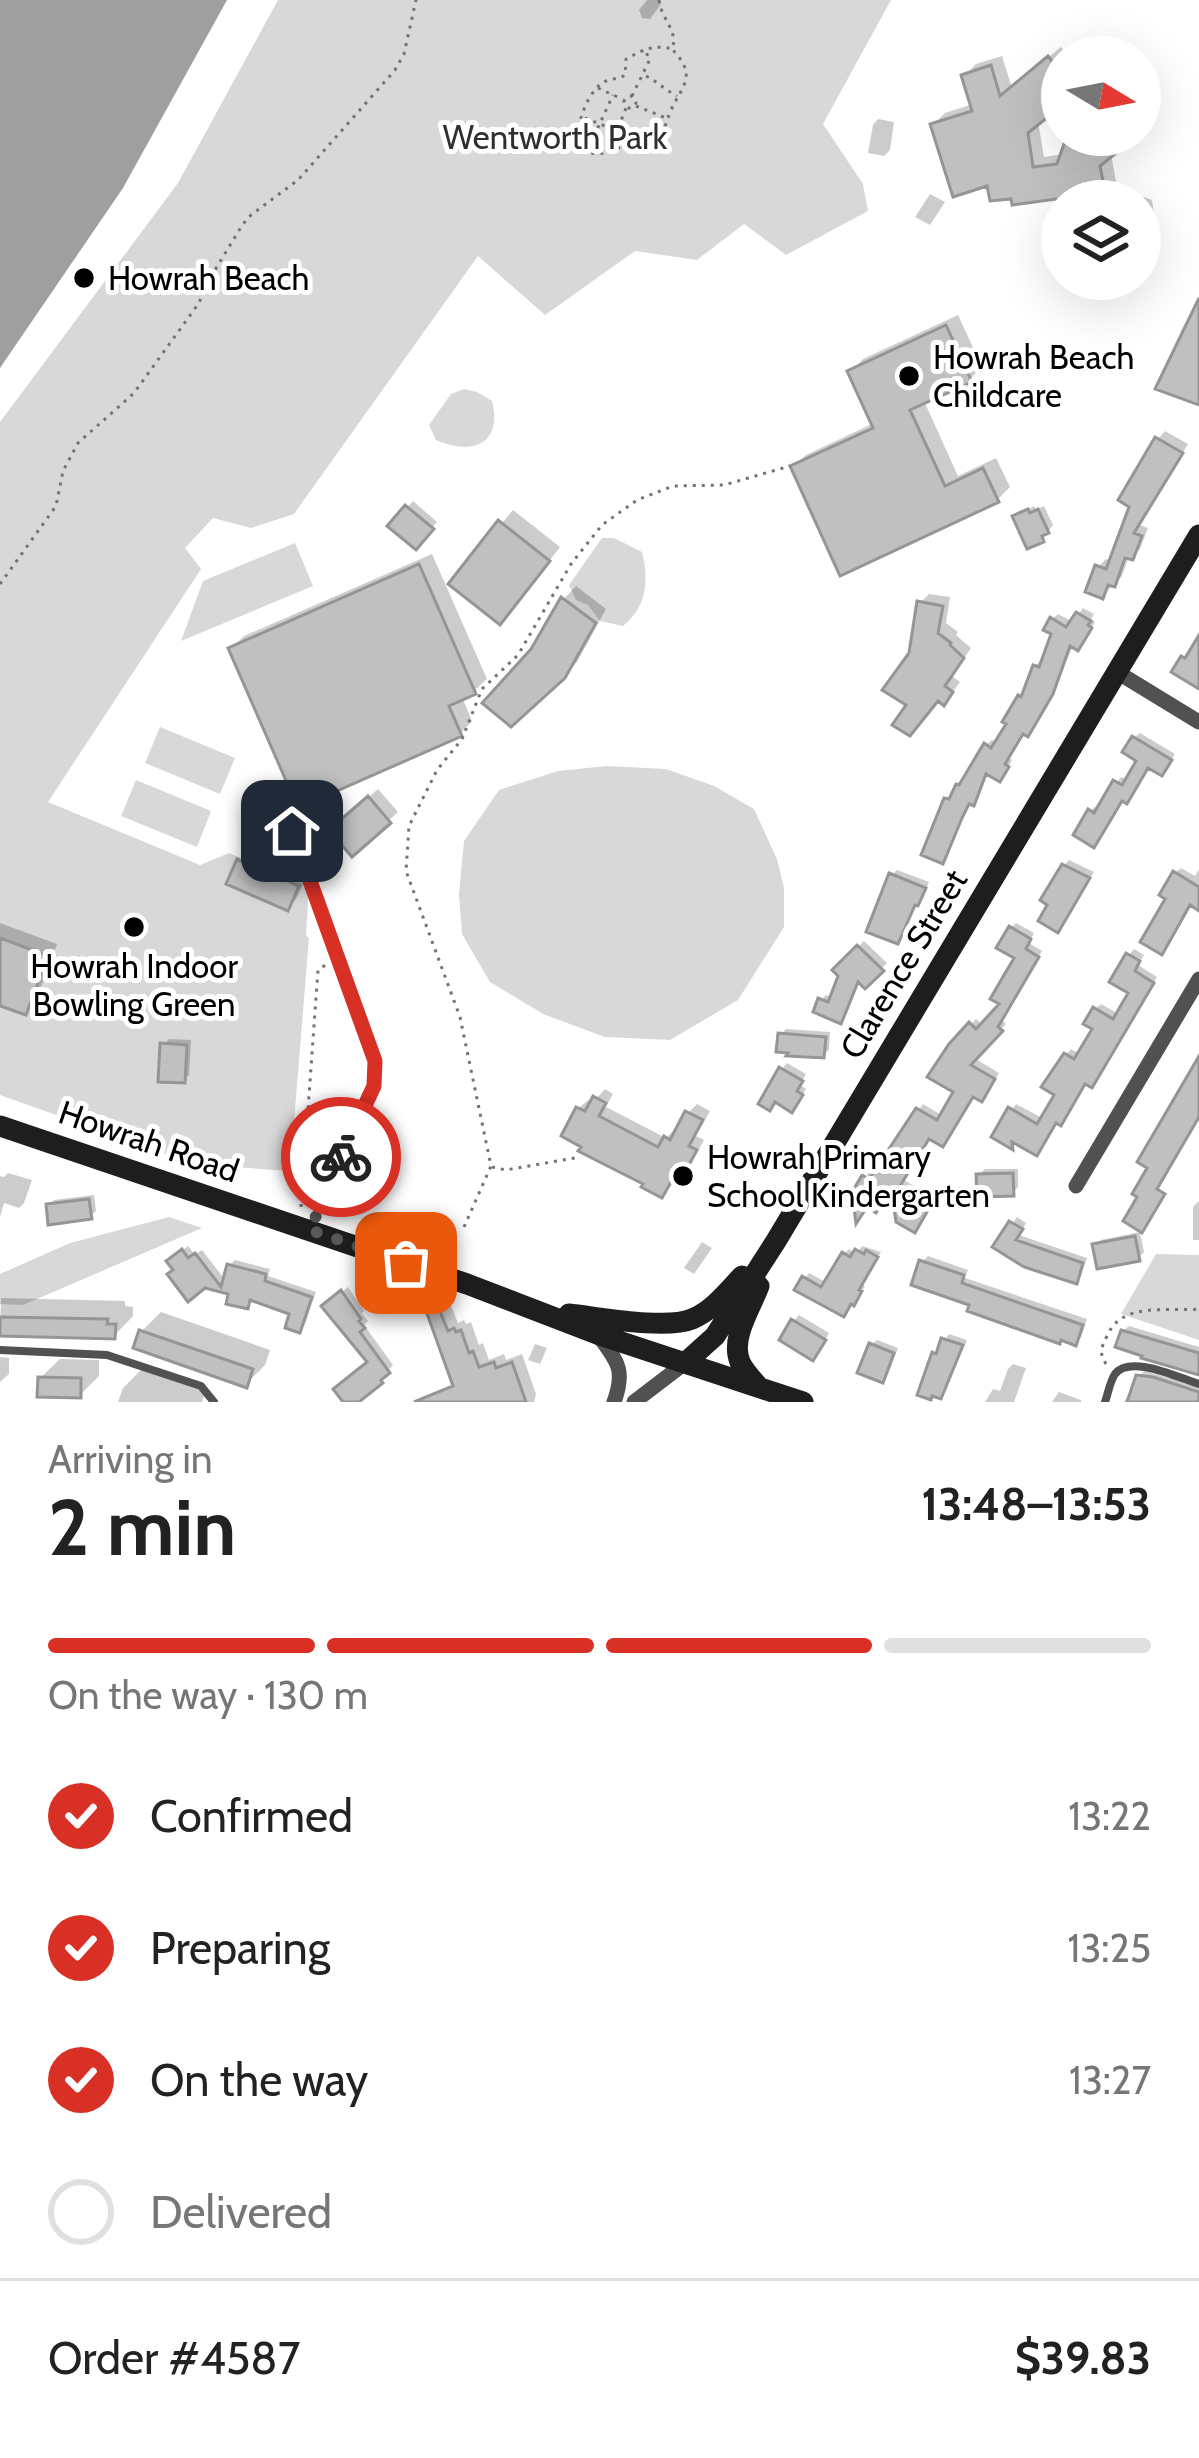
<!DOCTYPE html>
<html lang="en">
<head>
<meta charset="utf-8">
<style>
  :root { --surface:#fff; --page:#f6f6f6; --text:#222; --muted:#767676; --line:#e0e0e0; --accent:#d93025 }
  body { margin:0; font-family:Cabin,sans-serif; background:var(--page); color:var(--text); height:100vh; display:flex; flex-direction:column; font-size:45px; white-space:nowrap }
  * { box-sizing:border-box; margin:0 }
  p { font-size:39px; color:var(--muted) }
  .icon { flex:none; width:66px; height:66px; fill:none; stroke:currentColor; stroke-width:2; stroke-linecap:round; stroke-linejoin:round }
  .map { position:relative; height:1402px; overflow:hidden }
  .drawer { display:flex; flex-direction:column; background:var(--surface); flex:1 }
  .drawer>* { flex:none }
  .needle { width:78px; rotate:100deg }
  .tools { position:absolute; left:1041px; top:36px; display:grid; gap:24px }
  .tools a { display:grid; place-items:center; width:120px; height:120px; border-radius:50%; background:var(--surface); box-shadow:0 12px 48px #0002; font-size:60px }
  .pin { position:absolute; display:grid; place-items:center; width:102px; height:102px; color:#fff; margin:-51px; border-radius:24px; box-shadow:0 6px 18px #0006 }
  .courier { position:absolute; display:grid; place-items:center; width:120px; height:120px; margin:-60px; border:9px solid #d93025; border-radius:50%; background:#fff; color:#222; box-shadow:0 3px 15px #0007 }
  .summary em { font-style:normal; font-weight:800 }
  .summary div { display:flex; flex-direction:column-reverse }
  .summary { display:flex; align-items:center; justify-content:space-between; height:204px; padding:0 48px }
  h1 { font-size:78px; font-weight:800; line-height:90px }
  .bar { display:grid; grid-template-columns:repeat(4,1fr); gap:18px 12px; align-content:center; height:144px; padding:0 48px }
  .bar i { height:15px; border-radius:9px; background:var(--line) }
  .bar .active { background:var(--accent) }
  .bar p { grid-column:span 4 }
  .line { display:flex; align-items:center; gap:30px; padding:0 48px; border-top:3px solid var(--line) }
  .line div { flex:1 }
  ol { padding:0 48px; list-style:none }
  li { display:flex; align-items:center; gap:36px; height:132px }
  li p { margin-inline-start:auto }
  li .icon { padding:12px; border-radius:50%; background:var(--accent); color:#fff; stroke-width:4 }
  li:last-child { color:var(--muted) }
  li i { width:66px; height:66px; border:6px solid var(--line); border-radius:50% }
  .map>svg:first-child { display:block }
  .green { fill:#d8d8d8 }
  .water { fill:#9f9f9f }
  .shadow { fill:#0003 }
  .building { fill:#c0c0c0; stroke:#959595; stroke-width:3 }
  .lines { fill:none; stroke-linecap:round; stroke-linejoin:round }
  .path { stroke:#737373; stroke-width:3; stroke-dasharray:3 6; stroke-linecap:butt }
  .lane { stroke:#515151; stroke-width:8 }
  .street { stroke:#515151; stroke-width:15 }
  .secondary { stroke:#1e1e1e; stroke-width:21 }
  .done { stroke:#595959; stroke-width:12; stroke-dasharray:0 21.6 }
  .route { stroke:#d93025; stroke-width:15 }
  .poi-dot { fill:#000; stroke:#fff; stroke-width:4.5 }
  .labels { text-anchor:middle; stroke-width:10; stroke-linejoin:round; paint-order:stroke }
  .park-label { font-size:33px; fill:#2f2f2f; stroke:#fff }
  .poi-label { font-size:33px; fill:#000; stroke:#fff; text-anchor:start }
  .street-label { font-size:33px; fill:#000; stroke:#fff }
</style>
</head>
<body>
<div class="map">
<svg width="1199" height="1402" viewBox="0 0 1199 1402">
  <rect width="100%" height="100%" fill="#fff"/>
  <path class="green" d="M278 0H891L823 124 863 184 868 211 786 255 744 224 697 260 635 251 545 315 478 256 294 514 251 528 213 518 185 548 201 569 48 802 200 865 229 853 309 886 306 936 309 938 290 1171 194 1164 0 1095V422L178 183Z
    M464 389 477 392 492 401C503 444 472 456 436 440L429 425 451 394Z
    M602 538H614L642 552C649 580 647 607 623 626L600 621 588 605 576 600 569 585Z
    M295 543 313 586 181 641 203 581Z
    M160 727 235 758 220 794 145 763Z
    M607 766 666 769 714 786 754 809 777 859 784 888V927L738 1000 670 1040 605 1037 543 1014 490 982 462 934 459 894 464 841 499 790 558 771Z
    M136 780 211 811 197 847 121 816Z
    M169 1217 202 1228 23 1305 0 1304V1274L70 1243Z
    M1156 1254 1199 1255V1340L1121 1314Z"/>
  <path class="water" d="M0 0H227L123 188 0 368Z"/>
  <path class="shadow" d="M647 0H660L661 4 650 19 642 18 639 10Z
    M1061 47 1069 57H1062V117L1054 108 1038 121 1044 157 1063 154 1070 135H1132L1111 154 1117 187 1152 200 1157 234 1140 250V201H1062L1057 195 990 182 933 125 945 113 973 104 964 76 976 64 1002 56 1012 88Z
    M878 119 894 122 890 150 884 156 868 153 873 125Z
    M930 194 945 202 930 225 915 217Z
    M958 315 982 367 970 379 924 401 958 476 996 458 1010 487 997 500 793 467 806 455 874 423 850 372 863 359Z
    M1165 431 1188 444 1140 525 1148 528 1140 549 1132 557 1129 556 1122 576 1103 595 1098 567 1106 559 1112 561 1158 439Z
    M413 501 437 522 416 546 392 526Z
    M1034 506 1036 510 1044 506 1053 525 1042 539 1016 517Z
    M513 510 560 547 512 609 452 583Z
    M432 554 487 679 474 691 462 697 472 721 460 734 231 649 244 636Z
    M576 586 606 609 577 662 563 676 534 651 564 599Z
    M929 594 950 597 946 623 958 632 956 635 971 648 952 676 960 682 952 693 911 704 912 654 920 603Z
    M1083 608 1094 614 1091 619 1095 622 1083 642 1073 644 1057 686 1033 728 1024 731 1008 758 1012 760 1005 773 988 772 978 797 970 801 948 855 943 860 947 799 964 780 986 745 992 740 997 743 1020 697 1026 691 1035 666 1041 661 1044 662 1055 633 1052 619 1058 614 1073 622Z
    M1140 733 1175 754 1167 767 1149 765 1123 798 1099 839 1090 811 1096 806 1100 808 1121 777 1128 780 1140 760 1134 738Z
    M378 789 398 812 352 853 342 821Z
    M249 851 306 877 296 899 287 908 240 860Z
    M1069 860 1094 872 1063 924 1064 866Z
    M1181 868 1195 876 1199 869V904L1192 903 1167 946 1170 898 1175 873Z
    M897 870 929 882 923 897 916 902 903 935 897 940 892 875Z
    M0 923 57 944 36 1000 25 1012 0 1005Z
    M1016 923 1034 933 1029 943 1042 951 1002 1020 1006 1024 974 1058 999 1073 987 1093 974 1094 930 1136 904 1180 924 1192 920 1199 931 1206 920 1224 893 1184 855 1193 870 1171 876 1174 923 1104 943 1116 957 1091 971 1024 976 1019 983 1025 1003 1003 1018 957 1011 928Z
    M864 941 887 963 865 985 860 980 846 1015 840 1020 821 1000 826 995 833 997 842 976 836 970Z
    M1134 949 1144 955 1138 965 1157 977 1097 1078 1087 1081 1061 1123 1057 1121 1012 1146 995 1136 1016 1104 1044 1119 1058 1094 1066 1055 1071 1049 1080 1054 1096 1028 1095 1009 1101 1004 1117 1013 1132 992 1129 955Z
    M786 1029 830 1032 829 1050 823 1055 781 1035Z
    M169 1039 191 1040 189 1075 184 1080 163 1045Z
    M787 1063 806 1074 800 1085 806 1089 797 1104 782 1069Z
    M605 1089 613 1094 606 1107 666 1138 675 1129 678 1131 688 1113 697 1104 710 1111 696 1136 704 1140 691 1164 682 1173 678 1171 671 1186 662 1195 579 1108 588 1100 593 1102Z
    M985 1169H1018V1187L1012 1193 979 1175Z
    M8 1173 32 1180 24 1203 19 1208 4 1203 0 1217V1176L4 1177Z
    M94 1195 96 1211 90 1216 49 1205 54 1200Z
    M1199 1201V1240H1193V1207Z
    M1017 1217 1026 1223 1019 1235 1087 1258 1081 1275 1076 1281 997 1246Z
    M1140 1232 1144 1252 1138 1258 1095 1245 1101 1240Z
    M702 1242 712 1248 694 1274 684 1268Z
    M188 1246 195 1255 202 1250 226 1281 229 1266 235 1260 270 1269 268 1276 316 1292 305 1324 299 1329 293 1312 254 1298 247 1305 232 1291 176 1269 175 1256Z
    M862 1246 881 1252 862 1284 865 1286 858 1297 798 1289 809 1273 827 1283 844 1254 849 1249 856 1254Z
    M928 1256 968 1270 965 1278 1087 1319 1081 1337 1076 1342 973 1303 922 1262Z
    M348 1287 364 1311 362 1313 368 1321 364 1325 393 1365 359 1402H347L337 1389 370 1361 331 1301Z
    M447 1296 458 1323 464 1320 466 1324 471 1322 479 1345 483 1343 489 1360 504 1354 506 1360 522 1354 536 1394 534 1402H444L441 1393 455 1381 429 1309 438 1299Z
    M1 1298 125 1301V1306L133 1307V1316L114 1336 0 1333Z
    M161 1312 270 1350 265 1365 246 1384 142 1331Z
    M799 1315 829 1333 818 1352 794 1321Z
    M1129 1326 1199 1347V1372L1123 1331Z
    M949 1334 967 1340 946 1390 941 1396 935 1354Z
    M877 1340 898 1348 888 1374 882 1380 871 1345Z
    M535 1344 547 1348 540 1364 528 1360Z
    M0 1357 9 1358V1374L0 1382Z
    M60 1359 99 1360V1376L80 1395 40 1378Z
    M1013 1364 1026 1368 1014 1402H985L993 1389 1000 1391 1008 1369Z
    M142 1369 206 1390 202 1402H118L123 1388Z
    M1144 1371 1199 1386V1402H1155L1143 1398 1142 1402H1124Z
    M1059 1392 1081 1400V1402H1052Z"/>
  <path class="building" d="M1048 56 1062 74V122L1054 112 1028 133 1033 167 1057 164 1067 135H1138L1100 166 1107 201H1058L1056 199 1012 205 1011 199 990 201 987 186 953 197 930 124 972 111 961 75 991 65 1000 96Z
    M1199 298V405L1155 389Z
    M946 325 972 382 910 410 945 486 983 468 999 502 840 576 790 466 873 428 847 371Z
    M1155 437 1183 453 1134 533 1142 536 1133 560 1125 558 1115 587 1108 585 1103 599 1085 592 1095 565 1106 569 1129 507 1118 500Z
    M405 505 434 529 416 550 387 526Z
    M1028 509 1030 513 1038 509 1049 533 1042 536 1044 542 1027 549 1012 516Z
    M498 520 550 561 500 625 448 584Z
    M419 564 476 694 449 706 462 736 298 808 228 648Z
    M561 597 596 623 565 678 511 727 482 703 531 649Z
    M917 601 943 606 938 633 951 643 950 645 964 658 945 686 953 692 944 706 938 701 910 736 892 725 906 705 882 690 909 653Z
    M1076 612 1091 621 1088 625 1092 628 1078 651 1070 646 1053 694 1028 737 1023 734 1005 764 1009 767 1000 782 986 774 974 806 969 804 962 818 943 864 921 855 944 798 949 799 956 784 959 785 984 743 991 748 1006 724 1002 722 1018 695 1021 697 1033 665 1039 667 1051 634 1043 630 1050 617 1066 627Z
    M1199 635V689L1171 672 1181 656 1185 658Z
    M1132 736 1172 760 1162 776 1148 768 1127 804 1122 801 1094 848 1073 835 1088 809 1094 813 1113 780 1122 785 1136 761 1122 752Z
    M368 796 391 823 352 857 329 830Z
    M237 859 299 886 288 911 226 884Z
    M1062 864 1090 878 1058 933 1038 921 1047 905 1040 900Z
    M1173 871 1199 887V911L1190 905 1162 955 1140 942 1165 899 1159 895Z
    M889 873 926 888 918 906 915 905 898 944 866 932Z
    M1009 926 1031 939 1026 949 1039 957 998 1027 1003 1031 971 1065 995 1079 982 1102 973 1097 943 1147 929 1139 900 1186 921 1198 916 1205 927 1212 915 1233 896 1222 891 1189 876 1213 867 1207 856 1224 852 1192 862 1175 869 1179 916 1108 937 1120 953 1092 927 1077 949 1044 969 1022 976 1029 999 1004 990 999 1014 958 996 948Z
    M0 938 48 956 26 1015 0 1006Z
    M857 945 884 971 865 989 858 982 841 1024 813 1012 818 998 828 1002 838 976 832 970Z
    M1126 953 1140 961 1135 971 1154 983 1092 1088 1085 1084 1061 1126 1056 1123 1037 1156 1012 1142 1013 1150 991 1137 1008 1107 1037 1124 1054 1095 1041 1087 1064 1053 1074 1059 1092 1029 1083 1024 1093 1007 1113 1019 1128 993 1109 982Z
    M778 1033 826 1037 824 1058 786 1056 788 1053 776 1052Z
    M160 1043 187 1045 185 1083 158 1082Z
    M1199 1056V1117L1157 1189 1165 1194 1142 1233 1123 1221 1137 1197 1132 1194 1147 1168 1137 1162Z
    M779 1067 803 1081 797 1091 803 1095 792 1113 775 1102 770 1111 758 1104Z
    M593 1096 606 1103 599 1116 658 1147 664 1136 670 1140 685 1111 703 1120 689 1146 697 1150 683 1176 676 1173 662 1198 641 1187 643 1184 578 1151 581 1147 561 1136 576 1107 585 1111Z
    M1013 1173 1014 1196 977 1197 976 1174Z
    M89 1199 92 1219 48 1225 46 1204Z
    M1009 1221 1023 1229 1016 1240 1083 1263 1077 1284 1024 1267 992 1247Z
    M1135 1236 1140 1261 1097 1269 1092 1244Z
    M182 1249 188 1258 195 1253 221 1287 227 1264 266 1274 265 1281 312 1297 300 1333 285 1328 289 1314 250 1300 248 1309 226 1304 228 1294 205 1288 188 1302 167 1274 173 1270 166 1261Z
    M855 1249 864 1254 866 1250 878 1257 859 1290 862 1291 854 1306 851 1304 844 1317 794 1290 802 1276 821 1287 842 1252 850 1257Z
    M919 1260 964 1275 962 1283 1083 1325 1076 1346 1061 1340 1060 1344 967 1311 969 1305 911 1285Z
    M341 1290 361 1319 359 1321 365 1328 360 1332 390 1373 381 1380 383 1383 359 1402H343L333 1389 367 1362 321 1306Z
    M437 1304 448 1331 454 1328 456 1332 461 1330 469 1353 473 1351 479 1367 494 1362 496 1368 512 1362 526 1402H414L453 1386 425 1308Z
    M0 1317 108 1319 107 1324H116L115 1339 0 1336Z
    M791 1319 826 1340 813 1361 779 1340Z
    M139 1330 253 1369 247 1388 133 1348Z
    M1121 1330 1199 1353V1375L1141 1358 1142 1356 1115 1347Z
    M941 1338 963 1345 941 1399 932 1396 931 1400 917 1395 932 1352 936 1354Z
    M869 1343 894 1353 883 1383 857 1373Z
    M1136 1375 1153 1377 1199 1392V1402H1127Z
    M38 1377 81 1378V1398L37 1397Z"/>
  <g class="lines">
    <path class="path" d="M659 0C661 19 679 31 672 49 697 76 684 83 671 110 666 121 667 127 658 135L600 154 587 153C580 146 577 145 578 135 578 120 590 87 606 81 613 78 620 79 625 75L626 59C643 50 653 44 672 49
      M646 76C658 82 665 90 677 96
      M598 88 622 99
      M624 102a6 6 0 1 1 12 0a6 6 0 1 1-12 0Z
      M632 96 650 59 645 51
      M636 106 666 118
      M585 118 615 130
      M621 145 617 131 626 108
      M600 154 595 134 613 95
      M0 584 56 506 63 471 78 443 134 393 199 303 207 283 243 224 251 215 298 180 395 70 404 54 416 0
      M492 1167 506 1170 580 1157
      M301 1207 318 970 327 964
      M464 1227 491 1166 460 1017 406 871 409 826 437 770 462 739 482 689 518 655 571 564 602 525 637 500 673 486 724 485 790 466
      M1106 1364C1099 1353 1101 1348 1107 1336 1122 1301 1167 1312 1199 1309"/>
    <path class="lane" d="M292 831 357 1007 377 1073 365 1109 338 1164 311 1227
      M0 1350 107 1355 201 1386 214 1402
      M1105 1402C1108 1394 1110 1381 1115 1374 1130 1354 1179 1378 1199 1384"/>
    <path class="street" d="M1117 672 1199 722
      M1076 1186 1199 979
      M598 1335C617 1361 626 1369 614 1402
      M634 1402 685 1363"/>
    <path class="secondary" d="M0 1126 467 1284 597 1334 803 1402
      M569 1314C598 1317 666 1330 692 1319 712 1311 727 1292 742 1276
      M685 1363 715 1336 776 1241 1199 535
      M758 1386C752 1379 744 1371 740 1362 730 1338 751 1308 759 1286"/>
  </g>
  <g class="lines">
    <path class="done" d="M341 1157 310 1230 406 1263"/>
    <path class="route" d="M292 831 375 1061 374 1086 341 1157"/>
  </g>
  <g class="poi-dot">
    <circle cx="84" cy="278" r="12"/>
    <circle cx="909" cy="376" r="12"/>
    <circle cx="134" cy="927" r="12"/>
    <circle cx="683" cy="1176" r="12"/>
  </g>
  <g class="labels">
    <g class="park-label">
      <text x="555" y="149">Wentworth Park</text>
    </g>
    <g class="poi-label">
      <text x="108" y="290">Howrah Beach</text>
      <text x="933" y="369">Howrah Beach<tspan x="933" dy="38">Childcare</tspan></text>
      <text x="134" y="978" text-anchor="middle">Howrah Indoor<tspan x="134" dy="38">Bowling Green</tspan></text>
      <text x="707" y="1169">Howrah Primary<tspan x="707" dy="38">School Kindergarten</tspan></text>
    </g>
    <g class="street-label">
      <text transform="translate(903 964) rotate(-59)" y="12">Clarence Street</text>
      <text transform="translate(149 1141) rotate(19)" y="12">Howrah Road</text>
    </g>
  </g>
</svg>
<div class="tools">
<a><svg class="needle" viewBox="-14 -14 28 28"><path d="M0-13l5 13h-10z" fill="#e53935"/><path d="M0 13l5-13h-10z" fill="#767676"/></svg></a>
<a><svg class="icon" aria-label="layers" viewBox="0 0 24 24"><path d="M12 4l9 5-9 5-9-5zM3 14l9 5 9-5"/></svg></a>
</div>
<div class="pin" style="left:406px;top:1263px;background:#ea580c"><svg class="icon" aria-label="bag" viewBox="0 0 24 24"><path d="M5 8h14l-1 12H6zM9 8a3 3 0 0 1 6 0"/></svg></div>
<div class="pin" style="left:292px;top:831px;background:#1f2937"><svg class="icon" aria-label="home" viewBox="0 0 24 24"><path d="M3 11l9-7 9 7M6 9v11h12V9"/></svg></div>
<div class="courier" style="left:341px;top:1157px"><svg class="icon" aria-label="bike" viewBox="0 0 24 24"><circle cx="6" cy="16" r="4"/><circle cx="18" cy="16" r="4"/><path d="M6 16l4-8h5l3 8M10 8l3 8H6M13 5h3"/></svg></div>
</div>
<section class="drawer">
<div class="summary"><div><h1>2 min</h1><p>Arriving in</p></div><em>13:48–13:53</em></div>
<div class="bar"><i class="active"></i><i class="active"></i><i class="active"></i><i></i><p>On the way · 130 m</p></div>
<ol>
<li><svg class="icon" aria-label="check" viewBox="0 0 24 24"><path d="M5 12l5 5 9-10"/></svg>Confirmed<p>13:22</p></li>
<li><svg class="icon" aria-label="check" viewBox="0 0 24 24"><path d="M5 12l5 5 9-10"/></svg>Preparing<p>13:25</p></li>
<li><svg class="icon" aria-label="check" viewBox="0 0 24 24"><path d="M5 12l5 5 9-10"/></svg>On the way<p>13:27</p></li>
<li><i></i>Delivered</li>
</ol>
<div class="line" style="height:156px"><div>Order #4587</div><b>$39.83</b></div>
</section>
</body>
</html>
